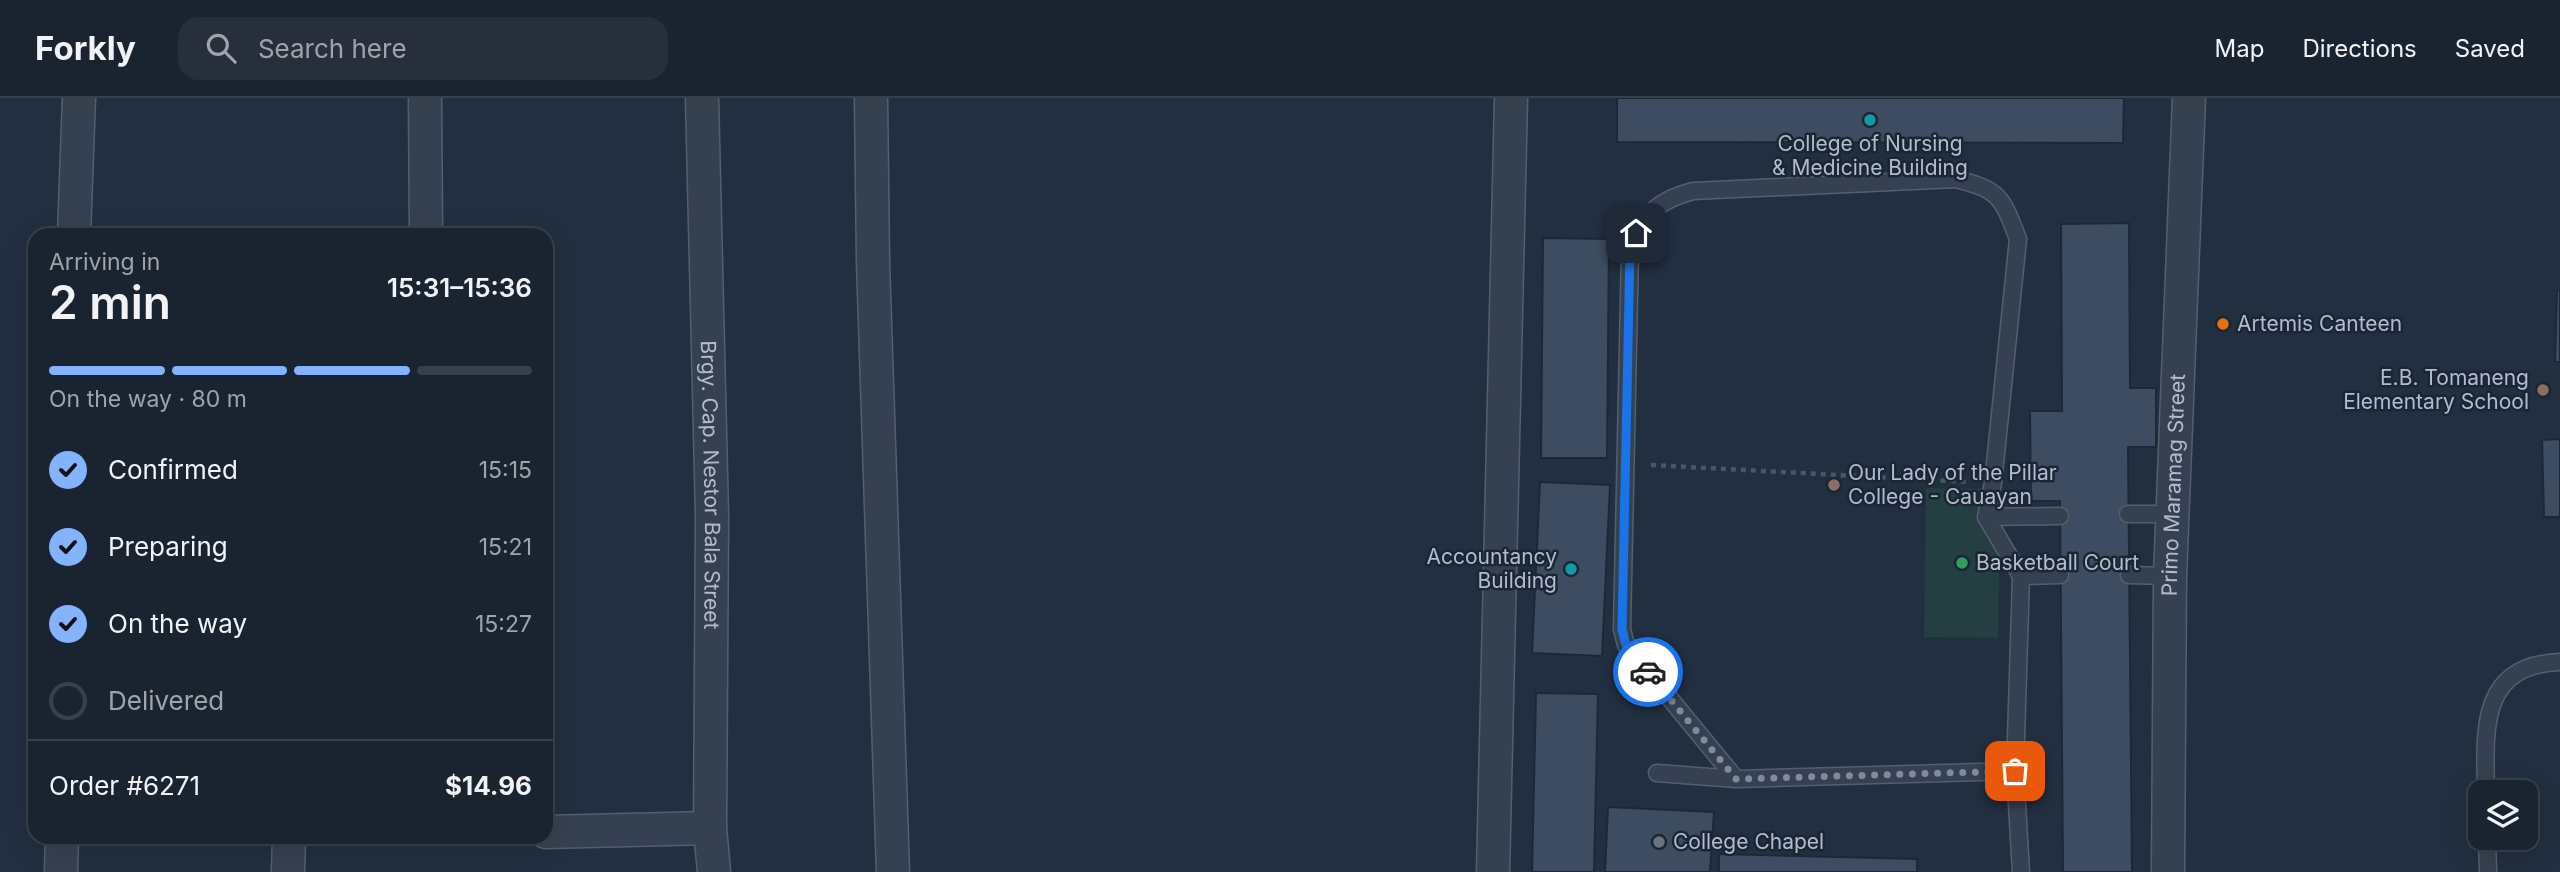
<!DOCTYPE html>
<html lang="en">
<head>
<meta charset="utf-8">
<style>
  :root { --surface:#1a2330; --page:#272f3c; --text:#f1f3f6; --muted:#9fa4ab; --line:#38404c; --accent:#83b3ff }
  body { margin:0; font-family:Inter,sans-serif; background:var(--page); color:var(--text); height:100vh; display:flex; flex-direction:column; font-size:26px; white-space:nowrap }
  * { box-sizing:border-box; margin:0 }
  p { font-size:23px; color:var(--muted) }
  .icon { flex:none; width:38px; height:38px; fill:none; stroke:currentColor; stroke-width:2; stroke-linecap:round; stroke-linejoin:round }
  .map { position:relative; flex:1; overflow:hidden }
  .sheet { position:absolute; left:28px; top:130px; width:525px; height:616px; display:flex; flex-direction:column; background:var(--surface); border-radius:21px; box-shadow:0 7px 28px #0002,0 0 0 2px var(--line) }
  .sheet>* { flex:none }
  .tools { position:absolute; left:2468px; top:682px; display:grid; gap:14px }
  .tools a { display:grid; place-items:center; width:70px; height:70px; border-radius:14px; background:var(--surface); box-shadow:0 7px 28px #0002,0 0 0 2px var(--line); font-size:35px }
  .pin { position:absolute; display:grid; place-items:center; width:60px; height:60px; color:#fff; margin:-30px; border-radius:14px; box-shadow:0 4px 10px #0006 }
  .courier { position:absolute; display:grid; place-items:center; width:70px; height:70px; margin:-35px; border:5px solid #1a73e8; border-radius:50%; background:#fff; color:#222; box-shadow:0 2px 9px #0007 }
  .summary em { font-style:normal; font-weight:600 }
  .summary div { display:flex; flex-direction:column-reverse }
  .summary { display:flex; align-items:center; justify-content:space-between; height:119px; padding:0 21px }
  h1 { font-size:46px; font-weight:600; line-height:52px }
  .bar { display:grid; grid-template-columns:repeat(4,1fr); gap:10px 7px; align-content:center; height:84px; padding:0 21px }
  .bar i { height:9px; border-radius:5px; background:var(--line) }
  .bar .active { background:var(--accent) }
  .bar p { grid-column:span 4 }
  .line { display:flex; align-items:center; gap:18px; padding:0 21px; border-top:2px solid var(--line) }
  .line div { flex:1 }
  ol { padding:0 21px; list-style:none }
  li { display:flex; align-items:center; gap:21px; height:77px }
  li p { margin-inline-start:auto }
  li .icon { padding:7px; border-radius:50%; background:var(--accent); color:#111; stroke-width:4 }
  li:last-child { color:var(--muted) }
  li i { width:38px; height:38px; border:4px solid var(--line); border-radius:50% }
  header { display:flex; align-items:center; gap:42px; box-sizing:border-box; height:98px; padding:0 35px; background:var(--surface); border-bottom:2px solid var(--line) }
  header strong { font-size:33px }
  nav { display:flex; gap:38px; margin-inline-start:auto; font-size:24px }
  .search { width:490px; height:63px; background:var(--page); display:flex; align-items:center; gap:18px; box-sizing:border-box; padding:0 24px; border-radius:21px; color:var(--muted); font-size:26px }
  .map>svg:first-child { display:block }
  .green { fill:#243e41 }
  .building { fill:#3d4c60; stroke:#1d2837; stroke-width:2 }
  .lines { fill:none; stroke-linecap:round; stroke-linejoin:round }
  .lane-casing { stroke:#545f6e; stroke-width:19 }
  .street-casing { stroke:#545f6e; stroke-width:35 }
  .path { stroke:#425b5e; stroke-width:4.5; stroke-dasharray:5 5; stroke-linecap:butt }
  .lane { stroke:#364150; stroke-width:16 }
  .street { stroke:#364150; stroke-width:32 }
  .done { stroke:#808b9a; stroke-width:7; stroke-dasharray:0 12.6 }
  .route { stroke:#1a73e8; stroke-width:9 }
  .culture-dot { fill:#0f9aa8; stroke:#1b2635; stroke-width:2.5 }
  .food-dot { fill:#e8710a; stroke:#1b2635; stroke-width:2.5 }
  .education-dot { fill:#8d6e63; stroke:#1b2635; stroke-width:2.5 }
  .leisure-dot { fill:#2e9e5b; stroke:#1b2635; stroke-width:2.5 }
  .worship-dot { fill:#6b7280; stroke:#1b2635; stroke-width:2.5 }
  .labels { text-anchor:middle; stroke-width:5; stroke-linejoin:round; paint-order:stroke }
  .poi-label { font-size:21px; fill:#b2bccb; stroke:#1b2635; text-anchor:start }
  .street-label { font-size:21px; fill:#b2bccb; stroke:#1b2635 }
</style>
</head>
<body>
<header>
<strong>Forkly</strong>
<div class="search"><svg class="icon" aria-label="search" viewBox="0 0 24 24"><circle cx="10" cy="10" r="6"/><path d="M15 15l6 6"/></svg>Search here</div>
<nav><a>Map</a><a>Directions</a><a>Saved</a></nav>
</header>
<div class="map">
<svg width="2560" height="774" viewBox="0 0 2560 774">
  <rect width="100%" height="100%" fill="#222f40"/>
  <path class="green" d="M1926 390 2001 391 1998 540 1924 539Z"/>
  <path class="building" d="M1617 0H2124L2123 45 1617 44Z
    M2129 125 2130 290H2156V349H2128L2132 774H2063L2060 403H2031L2030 313H2062L2061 126Z
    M1543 140 1609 141 1607 360H1541Z
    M2557 192H2560V264H2555Z
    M2560 341V419H2544L2542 342Z
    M1540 384 1610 387 1602 558 1532 555Z
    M1536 595 1598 596 1594 774H1532Z
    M1608 709 1714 714 1710 774H1605Z
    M1719 756 1917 761V774H1719Z"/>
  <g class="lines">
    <defs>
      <path id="lane" d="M2128 416H2173
        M1986 419 2060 418
        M2129 477 2170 478
        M2021 478 2060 477
        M1657 675 1736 681 2015 673
        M1736 681 1626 547 1622 531 1630 152C1644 116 1656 103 1693 93L1956 81C2000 92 2002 99 2018 141L1993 385 1986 419 2021 478 2015 673 2021 774
        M2486 695C2485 634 2478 567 2560 564
        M2487 740 2488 774"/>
      <g id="street">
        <path d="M425 0 426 136"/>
        <path id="s1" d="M702 0 712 418 710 730 714 774"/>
        <path d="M871 0 873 164 893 774"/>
        <path d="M74 136 79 0"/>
        <path d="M546 734 710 730"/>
        <path d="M61 774 62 738"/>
        <path d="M288 774 289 738"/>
        <path d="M1493 774 1511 0"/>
        <path id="s2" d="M2168 774 2170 478 2189 0"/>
      </g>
    </defs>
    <use href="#lane" class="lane-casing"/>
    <use href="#street" class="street-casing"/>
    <path class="path" d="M1651 367 1968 384"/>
    <use href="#lane" class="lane"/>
    <use href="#street" class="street"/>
  </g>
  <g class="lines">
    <path class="done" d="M1648 574 1736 681 2015 673"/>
    <path class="route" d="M1636 135 1630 152 1622 531 1626 547 1648 574"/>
  </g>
  <g class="culture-dot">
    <circle cx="1870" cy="22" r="7"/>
    <circle cx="1571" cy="471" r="7"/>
  </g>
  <circle class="food-dot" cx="2223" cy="226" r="7"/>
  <g class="education-dot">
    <circle cx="2543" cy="292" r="7"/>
    <circle cx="1834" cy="387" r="7"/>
  </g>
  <circle class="leisure-dot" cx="1962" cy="465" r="7"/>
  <circle class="worship-dot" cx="1659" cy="744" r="7"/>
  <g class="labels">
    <g class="poi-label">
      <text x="1870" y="53" text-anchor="middle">College of Nursing<tspan x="1870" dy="24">&amp; Medicine Building</tspan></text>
      <text x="2237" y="233">Artemis Canteen</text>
      <text x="2529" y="287" text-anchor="end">E.B. Tomaneng<tspan x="2529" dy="24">Elementary School</tspan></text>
      <text x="1848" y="382">Our Lady of the Pillar<tspan x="1848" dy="24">College - Cauayan</tspan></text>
      <text x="1557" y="466" text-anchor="end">Accountancy<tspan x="1557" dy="24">Building</tspan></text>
      <text x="1976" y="472">Basketball Court</text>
      <text x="1673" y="751">College Chapel</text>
    </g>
    <g class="street-label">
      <text dy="7" stroke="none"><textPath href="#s1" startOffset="387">Brgy. Cap. Nestor Bala Street</textPath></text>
      <text dy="7" stroke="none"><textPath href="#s2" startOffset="387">Primo Maramag Street</textPath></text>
    </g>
  </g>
</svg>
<div class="tools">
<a><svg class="icon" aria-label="layers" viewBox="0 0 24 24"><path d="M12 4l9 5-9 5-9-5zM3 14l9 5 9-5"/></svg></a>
</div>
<div class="pin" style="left:2015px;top:673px;background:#ea580c"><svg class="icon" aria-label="bag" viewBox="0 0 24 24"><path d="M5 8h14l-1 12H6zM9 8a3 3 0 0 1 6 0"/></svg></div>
<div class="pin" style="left:1636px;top:135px;background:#1f2937"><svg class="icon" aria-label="home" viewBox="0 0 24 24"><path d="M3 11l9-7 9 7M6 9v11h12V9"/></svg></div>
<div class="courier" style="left:1648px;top:574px"><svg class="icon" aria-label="car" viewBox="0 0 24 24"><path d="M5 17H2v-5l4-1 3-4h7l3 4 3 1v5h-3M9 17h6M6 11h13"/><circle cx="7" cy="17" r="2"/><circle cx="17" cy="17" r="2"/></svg></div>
<section class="sheet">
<div class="summary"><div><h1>2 min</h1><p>Arriving in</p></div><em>15:31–15:36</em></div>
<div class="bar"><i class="active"></i><i class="active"></i><i class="active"></i><i></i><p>On the way · 80 m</p></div>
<ol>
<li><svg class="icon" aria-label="check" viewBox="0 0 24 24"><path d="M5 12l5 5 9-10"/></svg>Confirmed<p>15:15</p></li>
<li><svg class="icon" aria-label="check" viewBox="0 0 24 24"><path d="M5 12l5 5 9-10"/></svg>Preparing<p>15:21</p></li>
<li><svg class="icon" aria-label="check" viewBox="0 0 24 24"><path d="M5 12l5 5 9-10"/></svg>On the way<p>15:27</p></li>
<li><i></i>Delivered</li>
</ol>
<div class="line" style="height:91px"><div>Order #6271</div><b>$14.96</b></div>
</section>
</div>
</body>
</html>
